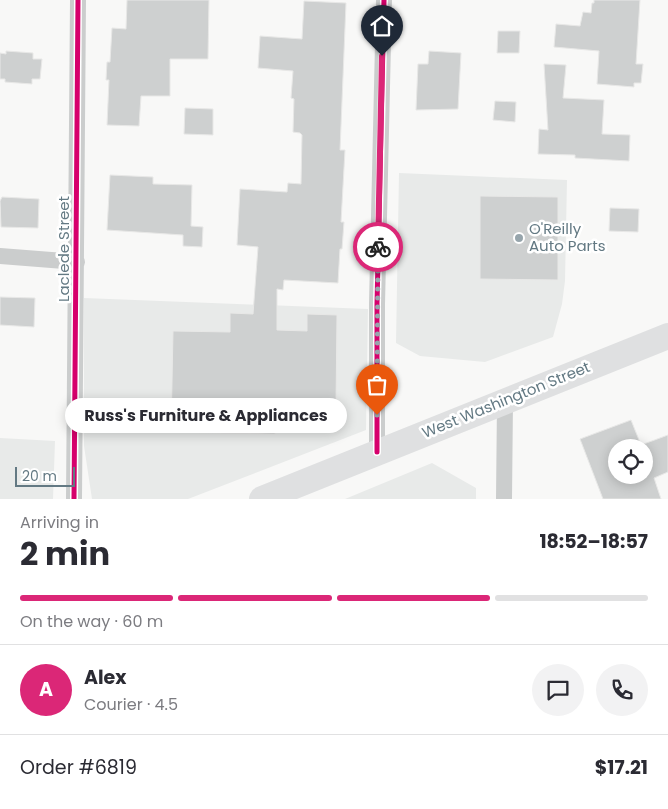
<!DOCTYPE html>
<html lang="en">
<head>
<meta charset="utf-8">
<style>
  :root { --surface:#fff; --page:#f2f2f3; --text:#2b2b33; --muted:#7c7c81; --line:#e1e1e2; --accent:#db2777 }
  body { margin:0; font-family:Poppins,sans-serif; background:var(--page); color:var(--text); height:100vh; display:flex; flex-direction:column; font-size:19px; white-space:nowrap }
  * { box-sizing:border-box; margin:0 }
  p { font-size:16px; color:var(--muted) }
  .icon { flex:none; width:28px; height:28px; fill:none; stroke:currentColor; stroke-width:2; stroke-linecap:round; stroke-linejoin:round }
  .map { position:relative; height:499px; overflow:hidden }
  .side { display:flex; flex-direction:column; background:var(--surface); flex:1 }
  .side>* { flex:none }
  .buttons { position:absolute; left:608px; top:439px; display:grid; gap:10px }
  .buttons a { display:grid; place-items:center; width:45px; height:45px; border-radius:50%; background:var(--surface); box-shadow:0 2px 12px #0003; font-size:25px }
  .scale { position:absolute; left:15px; bottom:12px; width:60px; box-sizing:border-box; padding-left:5px; border:2px solid #637983; border-top:0; font-size:14px; line-height:18px; white-space:nowrap; color:#637983; -webkit-text-stroke:4px #fff; paint-order:stroke }
  .pin { position:absolute; display:grid; place-items:center; width:42px; height:42px; color:#fff; margin:-51px -21px; border-radius:50% 50% 50% 0; rotate:-45deg; box-shadow:0 0 5px #0007 }
  .pin .icon { rotate:45deg }
  .courier { position:absolute; display:grid; place-items:center; width:50px; height:50px; margin:-25px; border:4px solid #db2777; border-radius:50%; background:#fff; color:#222; box-shadow:0 1px 6px #0007 }
  .bubble { position:absolute; height:35px; border-radius:18px; background:var(--surface); box-shadow:0 2px 12px #0003; font-size:16px; font-weight:700; line-height:35px; text-align:center }
  .headline em { font-style:normal; font-weight:700 }
  .headline div { display:flex; flex-direction:column-reverse }
  .headline { display:flex; align-items:center; justify-content:space-between; height:85px; padding:0 20px }
  h1 { font-size:32px; font-weight:700; line-height:38px }
  .bar { display:grid; grid-template-columns:repeat(4,1fr); gap:8px 5px; align-content:center; height:60px; padding:0 20px }
  .bar i { height:6px; border-radius:4px; background:var(--line) }
  .bar .selected { background:var(--accent) }
  .bar p { grid-column:span 4 }
  .line { display:flex; align-items:center; gap:12px; padding:0 20px; border-top:1px solid var(--line) }
  .line div { flex:1 }
  .round { display:grid; place-items:center; flex:none; width:52px; height:52px; border-radius:26px; background:var(--page) }
  .map>svg:first-child { display:block }
  .built { fill:#e8eae9 }
  .building { fill:#ced0d0; stroke:#e8e8e7; fill-rule:evenodd }
  .lines { fill:none; stroke-linecap:round; stroke-linejoin:round }
  .street { stroke:#cbcdcd; stroke-width:16 }
  .primary { stroke:#dfe0e1; stroke-width:26 }
  .cycleway-casing { stroke:#fff; stroke-width:8 }
  .cycleway { stroke:#d6006c; stroke-width:5 }
  .done { stroke:#97a5ac; stroke-width:5; stroke-dasharray:0 9 }
  .route { stroke:#db2777; stroke-width:6 }
  .poi-dot { fill:#97a5ac; stroke:#fff; stroke-width:2 }
  .labels { text-anchor:middle; stroke-width:5; stroke-linejoin:round; paint-order:stroke }
  .poi-label { font-size:15px; fill:#637983; stroke:#fff; text-anchor:start }
  .street-label { font-size:15px; fill:#637983; stroke:#fff }
</style>
</head>
<body>
<div class="map">
<svg width="668" height="499" viewBox="0 0 668 499">
  <rect width="100%" height="100%" fill="#f8f8f7"/>
  <path class="built" d="M399 173 567 180 565 281 562 304 553 337 485 362 420 356 396 343Z
    M84 298 368 309 366 430 188 499H92L84 446Z
    M0 438 55 441 53 499H0Z
    M432 463 476 488V499H345Z"/>
  <path class="building" d="M127 0H209L208 59H170V96H141L139 126 107 125 109 80H106L107 62H110L112 28 126 29Z
    M594 0H640L636 64H643L641 83H634V87L597 84 599 51 554 47 556 24 580 26 583 12 591 13 592 3H594Z
    M304 1 346 3 340 150H345L341 222H344L342 249H340L338 283 284 280 283 290 277 289V330L307 331V314L337 315 336 406 276 405 275 434 171 432 173 331 230 332V313L253 314 258 247 237 245 240 189 287 192 288 183 301 184 302 135 300 133 293 132 294 99 291 98 293 71 258 68 260 36 302 39Z
    M498 31H520L519 53H497Z
    M6 51 33 53V59H42L40 79H32V84L5 82V79H0V53L6 54Z
    M429 51 461 53 458 109 416 110 418 64H428Z
    M544 64 566 65 563 98 604 100 602 134 630 135 629 161 575 158V155L538 154 539 129 548 130Z
    M495 101 516 102 515 122 493 120Z
    M185 108 213 109V135L184 134Z
    M110 175 153 177V184L192 185 191 226 203 227 202 247 183 246V235L107 230Z
    M480 196 558 197V280L480 279Z
    M2 197 39 199 38 228 1 227 0 201Z
    M610 208 639 209 638 232 609 231Z
    M0 297 35 298 34 327 0 325Z
    M631 420 641 445 668 435V472L654 478 661 499H603L580 439ZM616 448H644V475H616Z"/>
  <g class="lines">
    <path class="street" d="M0 256 77 262
      M377 452V304L384 0
      M74 499 78 0
      M504 499 505 401"/>
    <path class="primary" d="M262 499 668 336"/>
    <defs>
      <path id="cycleway" d="M377 452V304L384 0
        M74 499 78 0"/>
    </defs>
    <use href="#cycleway" class="cycleway-casing"/>
    <use href="#cycleway" class="cycleway"/>
  </g>
  <g class="lines">
    <path class="done" d="M377 415 378 247"/>
    <path class="route" d="M378 247 382 56"/>
  </g>
  <circle class="poi-dot" cx="519" cy="238" r="5"/>
  <g class="labels">
    <g class="poi-label">
      <text x="529" y="234">O'Reilly<tspan x="529" dy="17">Auto Parts</tspan></text>
    </g>
    <g class="street-label">
      <text transform="translate(64 249) rotate(-90)" y="5">Laclede Street</text>
      <text transform="translate(506 400) rotate(-22)" y="5">West Washington Street</text>
    </g>
  </g>
</svg>
<div class="buttons">
<a><svg class="icon" aria-label="locate" viewBox="0 0 24 24"><circle cx="12" cy="12" r="6"/><path d="M12 2v4M12 18v4M2 12h4M18 12h4"/></svg></a>
</div>
<div class="scale">20 m</div>
<div class="pin" style="left:377px;top:415px;background:#ea580c"><svg class="icon" aria-label="bag" viewBox="0 0 24 24"><path d="M5 8h14l-1 12H6zM9 8a3 3 0 0 1 6 0"/></svg></div>
<div class="pin" style="left:382px;top:56px;background:#1f2937"><svg class="icon" aria-label="home" viewBox="0 0 24 24"><path d="M3 11l9-7 9 7M6 9v11h12V9"/></svg></div>
<div class="courier" style="left:378px;top:247px"><svg class="icon" aria-label="bike" viewBox="0 0 24 24"><circle cx="6" cy="16" r="4"/><circle cx="18" cy="16" r="4"/><path d="M6 16l4-8h5l3 8M10 8l3 8H6M13 5h3"/></svg></div>
<div class="bubble" style="left:65px;top:398px;width:282px">Russ's Furniture &amp; Appliances</div>
</div>
<section class="side">
<div class="headline"><div><h1>2 min</h1><p>Arriving in</p></div><em>18:52–18:57</em></div>
<div class="bar"><i class="selected"></i><i class="selected"></i><i class="selected"></i><i></i><p>On the way · 60 m</p></div>
<div class="line" style="height:90px"><b class="round" style="background:var(--accent);color:#fff">A</b><div><b>Alex</b><p>Courier · 4.5</p></div><a class="round"><svg class="icon" aria-label="chat" viewBox="0 0 24 24"><path d="M4 5h16v11H9l-5 4z"/></svg></a><a class="round"><svg class="icon" aria-label="phone" viewBox="0 0 24 24"><path d="M5 4h4l2 5-3 2q2 4 5 5l2-3 5 2v4C11 20 4 13 5 4z"/></svg></a></div>
<div class="line" style="height:65px"><div>Order #6819</div><b>$17.21</b></div>
</section>
</body>
</html>
